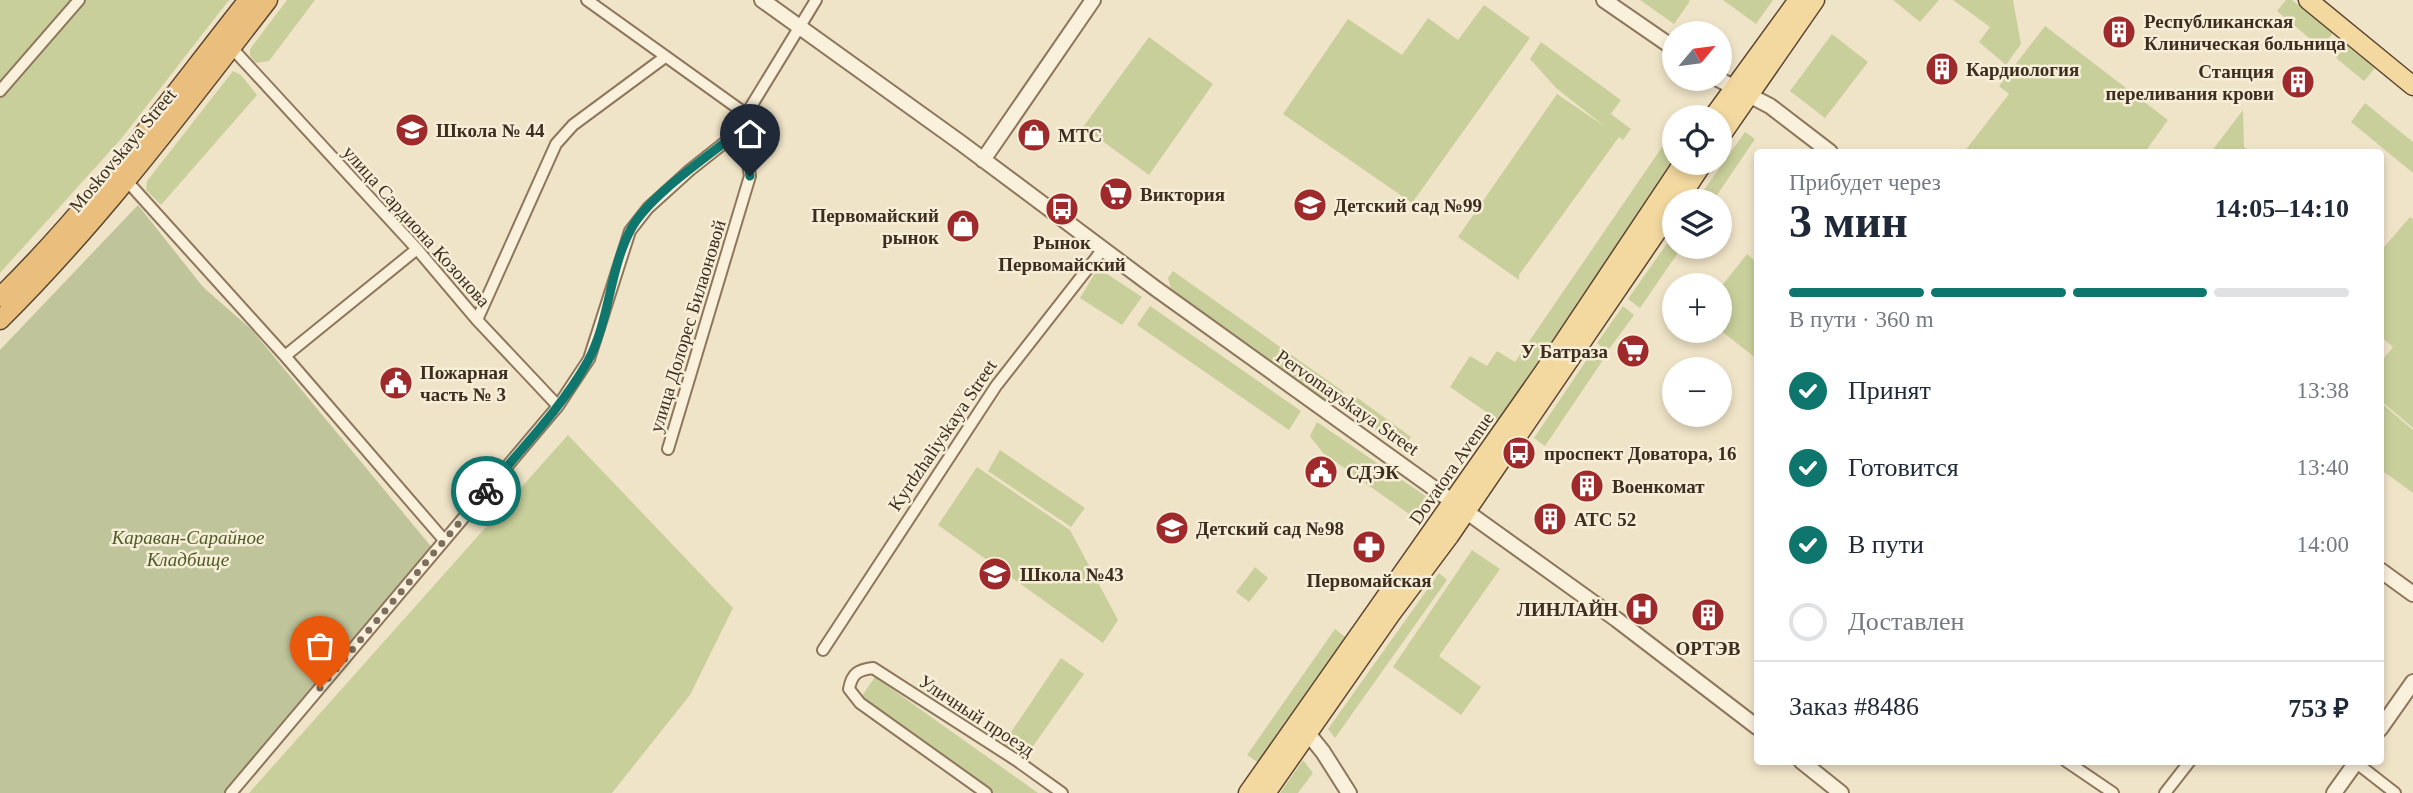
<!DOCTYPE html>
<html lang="ru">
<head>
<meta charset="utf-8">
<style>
  :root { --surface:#fff; --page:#f6f6f7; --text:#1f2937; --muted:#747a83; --line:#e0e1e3; --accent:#0f766e }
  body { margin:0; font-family:Georgia,serif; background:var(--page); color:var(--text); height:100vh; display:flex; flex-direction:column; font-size:26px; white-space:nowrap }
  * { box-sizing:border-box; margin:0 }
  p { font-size:23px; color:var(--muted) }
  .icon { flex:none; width:38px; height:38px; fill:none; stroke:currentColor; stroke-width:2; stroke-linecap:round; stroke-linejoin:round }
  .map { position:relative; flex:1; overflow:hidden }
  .drawer { position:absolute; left:1754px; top:149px; width:630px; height:616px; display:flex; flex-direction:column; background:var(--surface); border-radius:7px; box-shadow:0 4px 10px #0003 }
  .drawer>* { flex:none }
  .needle { width:46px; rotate:61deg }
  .controls { position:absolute; left:1662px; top:21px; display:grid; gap:14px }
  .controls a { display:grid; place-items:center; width:70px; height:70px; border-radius:50%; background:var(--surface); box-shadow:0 4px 10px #0003; font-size:35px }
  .pin { position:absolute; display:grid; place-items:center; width:60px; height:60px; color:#fff; margin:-72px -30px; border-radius:50% 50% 50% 0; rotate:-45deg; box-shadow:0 0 7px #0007 }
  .pin .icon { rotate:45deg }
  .courier { position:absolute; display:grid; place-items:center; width:70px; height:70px; margin:-35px; border:5px solid #0f766e; border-radius:50%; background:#fff; color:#222; box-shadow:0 2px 9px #0007 }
  .head em { font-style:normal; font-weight:700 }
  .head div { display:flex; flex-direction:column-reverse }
  .head { display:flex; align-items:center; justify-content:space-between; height:119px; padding:0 35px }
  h1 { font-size:46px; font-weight:700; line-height:52px }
  .bar { display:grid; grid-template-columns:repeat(4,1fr); gap:10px 7px; align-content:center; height:84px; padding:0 35px }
  .bar i { height:9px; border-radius:5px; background:var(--line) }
  .bar .on { background:var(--accent) }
  .bar p { grid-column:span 4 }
  .line { display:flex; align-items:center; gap:18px; padding:0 35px; border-top:2px solid var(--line) }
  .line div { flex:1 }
  ol { padding:0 35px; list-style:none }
  li { display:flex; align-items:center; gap:21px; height:77px }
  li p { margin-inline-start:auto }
  li .icon { padding:7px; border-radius:50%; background:var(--accent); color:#fff; stroke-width:4 }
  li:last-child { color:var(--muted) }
  li i { width:38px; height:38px; border:4px solid var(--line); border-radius:50% }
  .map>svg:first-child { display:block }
  .green { fill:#c9cf9b }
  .cemetery { fill:#bfc49a }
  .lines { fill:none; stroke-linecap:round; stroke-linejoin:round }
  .minor-casing { stroke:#8d765c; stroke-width:14 }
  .tertiary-casing { stroke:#8d765c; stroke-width:18 }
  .primary-casing { stroke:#5b4430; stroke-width:21 }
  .trunk-casing { stroke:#5b4430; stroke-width:21 }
  .minor { stroke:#faf1dc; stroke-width:10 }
  .tertiary { stroke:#faf1dc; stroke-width:14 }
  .primary { stroke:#f3d9a0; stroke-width:18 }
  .trunk { stroke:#eabe7c; stroke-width:18 }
  .done { stroke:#7c6e5b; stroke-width:7; stroke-dasharray:0 12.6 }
  .route { stroke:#0f766e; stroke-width:9 }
  .labels { text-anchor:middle; stroke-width:5; stroke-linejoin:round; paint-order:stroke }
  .poi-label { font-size:19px; font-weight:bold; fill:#3d2e20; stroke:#f7eed8; text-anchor:start }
  .street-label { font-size:19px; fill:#3d2e20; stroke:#f7eed8 }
  .park-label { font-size:19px; font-style:italic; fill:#4d5a26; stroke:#f7eed8 }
</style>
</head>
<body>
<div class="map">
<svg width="2413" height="793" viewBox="0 0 2413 793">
  <rect width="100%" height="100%" fill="#f0e4c8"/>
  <path class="green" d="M0 0H229L121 139 0 273Z
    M287 0H315L269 61 256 63 250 56V49Z
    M1640 0H1688L1690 1 1674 24Z
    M1723 0H1773L1756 24Z
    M1893 0H1939L1920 22Z
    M1953 0H2013L2021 44 2006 65 1979 42 1990 27Z
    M2286 0H2292L2333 33 2321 48 2277 11Z
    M1484 5 1530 38 1412 203 1283 114 1348 19 1402 55 1428 18 1458 40Z
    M2045 26 2168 120 2145 152H1964L2009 94 1999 86Z
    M1832 34 1868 62 1825 118 1790 91Z
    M1149 37 1213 84 1149 175 1083 127Z
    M1541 42 1621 100 1611 114 1631 129 1623 140 1619 137 1519 275V280L1458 237 1557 94 1607 128 1557 89 1530 59Z
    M2346 45 2375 68 2364 81 2336 58Z
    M233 71 241 75 257 95 161 205 146 190 147 181Z
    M2365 103 2413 142V173L2351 122Z
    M2243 110 2244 147 2251 152H2211Z
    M1745 132 1755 139 1713 201H1696Z
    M1662 147 1675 156V163H1682L1498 420 1450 387 1470 356 1487 366 1497 351 1515 362Z
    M2410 217 2413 219V428L2380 400V363L2393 347 2380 336V244L2384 247Z
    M1675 232V247H1682L1640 308 1628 299Z
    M1747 254 1757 263V359L1720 330V288Z
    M1098 268 1142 297 1122 325 1080 298Z
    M1173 271 1344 392 1339 400 1328 402 1171 289 1168 278Z
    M1150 306 1301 411 1289 430 1137 325Z
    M1623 306 1634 315 1607 352 1597 343Z
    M1592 352 1603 360 1545 446 1534 438Z
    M1355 396 1411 437 1403 449 1351 413 1350 406Z
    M2380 402 2413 430V493L2380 469Z
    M1317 422 1430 499 1416 519 1323 453 1310 436Z
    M568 435 733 608 690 695 612 793H249Z
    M1000 450 1085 508 1071 527 988 471Z
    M977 467 1070 530 1118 620 1103 643 938 525Z
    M1472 550 1500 569 1439 656 1481 687 1461 715 1393 667Z
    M1255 567 1268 578 1249 602 1236 592Z
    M1439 573 1447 580 1335 738 1328 729Z
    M1335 629 1348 639 1259 763 1247 755Z
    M1061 658 1084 674 1024 759 1003 744Z
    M875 677 1038 793H990L859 700Z
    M1303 760 1313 773 1298 793H1280Z"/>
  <path class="cemetery" d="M138 205 203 287 252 330 434 550 228 793H0V350Z"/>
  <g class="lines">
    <defs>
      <path id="minor" d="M587 0 746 114
        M231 47 417 249 477 320 558 406
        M0 91 79 0
        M127 181 285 356 444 540
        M477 320 556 144 573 125 665 57
        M285 356 417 249
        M668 449 750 176 747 158 733 136
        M823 650 996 386 1103 249
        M2066 761 2113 793
        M2354 761 2395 793
        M231 793 558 406 589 359 630 231 648 208 690 170 733 136 816 0
        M986 793 860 703 849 689C852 673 858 670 873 668L1016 760 1062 793
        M2165 793 2190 761"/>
      <path id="tertiary" d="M762 0 961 143 1155 288 1616 619 1757 727
        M1604 0 1675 49
        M1718 79 1770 106 1830 152
        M983 160 1093 0
        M2380 570 2413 594
        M1302 726 1323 752 1349 793
        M2380 729 2413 682
        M1801 761 1841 793
        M2334 793 2357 761"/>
      <path id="primary" d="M2308 0 2413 86
        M1713 117 1798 0
        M1720 137 1815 0
        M1678 201 1703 163
        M1248 793 1545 370 1683 163
        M1266 793 1391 614 1450 535 1675 205"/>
      <path id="trunk" d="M0 297C93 206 168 101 248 0
        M0 320C99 222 183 110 268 0"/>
    </defs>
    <use href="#minor" class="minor-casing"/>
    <use href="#tertiary" class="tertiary-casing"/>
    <use href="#primary" class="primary-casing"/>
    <use href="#trunk" class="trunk-casing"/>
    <use href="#minor" class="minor"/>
    <use href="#tertiary" class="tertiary"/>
    <use href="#primary" class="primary"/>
    <use href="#trunk" class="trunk"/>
  </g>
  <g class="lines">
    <path class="done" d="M320 688 486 491"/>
    <path class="route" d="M486 491C521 449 561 409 588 361 610 320 609 270 631 229 649 196 703 160 733 136L747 158 750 176"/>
  </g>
  <defs>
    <symbol id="building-disc" viewBox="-11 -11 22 22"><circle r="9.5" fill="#9e2a2b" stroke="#f7eed8"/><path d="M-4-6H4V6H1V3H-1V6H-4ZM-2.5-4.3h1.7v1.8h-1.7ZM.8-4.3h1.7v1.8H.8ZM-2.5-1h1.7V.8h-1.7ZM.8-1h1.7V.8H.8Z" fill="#fff"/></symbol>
    <symbol id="school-disc" viewBox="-11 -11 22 22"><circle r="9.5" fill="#9e2a2b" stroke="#f7eed8"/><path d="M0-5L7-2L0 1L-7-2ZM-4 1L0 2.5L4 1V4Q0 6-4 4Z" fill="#fff"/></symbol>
    <symbol id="shop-disc" viewBox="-11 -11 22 22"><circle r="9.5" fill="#9e2a2b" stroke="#f7eed8"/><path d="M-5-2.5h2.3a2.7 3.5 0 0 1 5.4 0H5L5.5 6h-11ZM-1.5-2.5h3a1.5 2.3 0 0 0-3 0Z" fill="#fff"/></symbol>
    <symbol id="supermarket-disc" viewBox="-11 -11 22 22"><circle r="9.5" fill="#9e2a2b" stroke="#f7eed8"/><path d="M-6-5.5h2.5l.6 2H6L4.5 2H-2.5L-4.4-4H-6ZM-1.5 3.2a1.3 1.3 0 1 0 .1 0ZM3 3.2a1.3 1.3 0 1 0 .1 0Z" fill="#fff"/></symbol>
    <symbol id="bus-disc" viewBox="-11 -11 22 22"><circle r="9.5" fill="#9e2a2b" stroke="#f7eed8"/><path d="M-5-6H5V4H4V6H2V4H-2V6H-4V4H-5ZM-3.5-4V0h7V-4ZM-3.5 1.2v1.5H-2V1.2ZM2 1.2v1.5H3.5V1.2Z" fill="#fff"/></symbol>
    <symbol id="civic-disc" viewBox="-11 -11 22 22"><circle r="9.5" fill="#9e2a2b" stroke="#f7eed8"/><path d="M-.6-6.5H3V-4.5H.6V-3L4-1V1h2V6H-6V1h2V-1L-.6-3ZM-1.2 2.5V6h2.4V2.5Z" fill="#fff"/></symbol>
    <symbol id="pharmacy-disc" viewBox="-11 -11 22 22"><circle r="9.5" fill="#9e2a2b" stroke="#f7eed8"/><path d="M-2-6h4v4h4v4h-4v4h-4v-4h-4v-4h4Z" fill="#fff"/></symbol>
    <symbol id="hospital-disc" viewBox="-11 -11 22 22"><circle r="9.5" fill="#9e2a2b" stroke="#f7eed8"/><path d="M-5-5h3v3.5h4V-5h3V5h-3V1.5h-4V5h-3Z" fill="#fff"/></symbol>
  </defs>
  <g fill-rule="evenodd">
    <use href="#building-disc" x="2100" y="13" width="38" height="38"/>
    <use href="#building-disc" x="1923" y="50" width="38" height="38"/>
    <use href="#building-disc" x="2279" y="63" width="38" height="38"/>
    <use href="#school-disc" x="393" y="111" width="38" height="38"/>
    <use href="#shop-disc" x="1015" y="116" width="38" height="38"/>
    <use href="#supermarket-disc" x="1097" y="175" width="38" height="38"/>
    <use href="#school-disc" x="1291" y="186" width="38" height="38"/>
    <use href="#bus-disc" x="1043" y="190" width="38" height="38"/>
    <use href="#shop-disc" x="944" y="207" width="38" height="38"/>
    <use href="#supermarket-disc" x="1614" y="332" width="38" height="38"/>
    <use href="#civic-disc" x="377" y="364" width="38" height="38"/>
    <use href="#bus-disc" x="1500" y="434" width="38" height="38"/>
    <use href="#civic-disc" x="1302" y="453" width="38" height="38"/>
    <use href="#building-disc" x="1568" y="467" width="38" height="38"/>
    <use href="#building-disc" x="1531" y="500" width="38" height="38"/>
    <use href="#school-disc" x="1153" y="509" width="38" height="38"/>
    <use href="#pharmacy-disc" x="1350" y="528" width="38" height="38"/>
    <use href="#school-disc" x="976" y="555" width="38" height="38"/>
    <use href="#hospital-disc" x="1623" y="590" width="38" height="38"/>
    <use href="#building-disc" x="1689" y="596" width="38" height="38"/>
  </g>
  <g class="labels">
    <g class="poi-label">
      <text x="2144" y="28">Республиканская<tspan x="2144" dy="22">Клиническая больница</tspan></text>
      <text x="1966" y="76">Кардиология</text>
      <text x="2274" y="78" text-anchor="end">Станция<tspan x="2274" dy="22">переливания крови</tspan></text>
      <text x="436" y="137">Школа № 44</text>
      <text x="1058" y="142">МТС</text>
      <text x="1140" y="201">Виктория</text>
      <text x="1334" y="212">Детский сад №99</text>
      <text x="939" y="222" text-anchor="end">Первомайский<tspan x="939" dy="22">рынок</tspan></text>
      <text x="1062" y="249" text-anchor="middle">Рынок<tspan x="1062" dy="22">Первомайский</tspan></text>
      <text x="1608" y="358" text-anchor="end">У Батраза</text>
      <text x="420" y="379">Пожарная<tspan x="420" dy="22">часть № 3</tspan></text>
      <text x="1544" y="460">проспект Доватора, 16</text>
      <text x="1346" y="479">СДЭК</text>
      <text x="1612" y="493">Военкомат</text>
      <text x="1574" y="526">АТС 52</text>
      <text x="1196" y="535">Детский сад №98</text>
      <text x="1020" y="581">Школа №43</text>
      <text x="1369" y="587" text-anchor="middle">Первомайская</text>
      <text x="1618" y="616" text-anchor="end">ЛИНЛАЙН</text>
      <text x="1708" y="655" text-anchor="middle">ОРТЭВ</text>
    </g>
    <g class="street-label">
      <text transform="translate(122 150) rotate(-50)" y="7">Moskovskaya Street</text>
      <text transform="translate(417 226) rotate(48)" y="7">улица Сардиона Козонова</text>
      <text transform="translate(687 326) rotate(-73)" y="7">улица Долорес Билаоновой</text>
      <text transform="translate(1348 402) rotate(35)" y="7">Pervomayskaya Street</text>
      <text transform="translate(942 435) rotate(-56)" y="7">Kyrdzhaliyskaya Street</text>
      <text transform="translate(1451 468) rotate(-55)" y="7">Dovatora Avenue</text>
      <text transform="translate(977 715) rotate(33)" y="7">Уличный проезд</text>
    </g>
    <g class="park-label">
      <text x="188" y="544">Караван-Сарайное<tspan x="188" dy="22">Кладбище</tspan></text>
    </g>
  </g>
</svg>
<div class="controls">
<a><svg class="needle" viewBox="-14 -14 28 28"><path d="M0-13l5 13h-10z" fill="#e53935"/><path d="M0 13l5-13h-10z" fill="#747a83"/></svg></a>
<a><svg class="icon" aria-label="locate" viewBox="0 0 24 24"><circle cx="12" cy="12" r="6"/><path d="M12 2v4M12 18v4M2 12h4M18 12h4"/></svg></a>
<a><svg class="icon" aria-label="layers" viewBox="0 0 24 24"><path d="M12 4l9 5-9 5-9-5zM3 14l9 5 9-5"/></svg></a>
<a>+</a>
<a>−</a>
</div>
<div class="pin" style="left:320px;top:688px;background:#ea580c"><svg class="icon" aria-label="bag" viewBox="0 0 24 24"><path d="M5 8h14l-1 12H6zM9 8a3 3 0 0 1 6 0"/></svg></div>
<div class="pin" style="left:750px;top:176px;background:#1f2937"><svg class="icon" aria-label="home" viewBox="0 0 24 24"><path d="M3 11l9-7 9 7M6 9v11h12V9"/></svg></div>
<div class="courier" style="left:486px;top:491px"><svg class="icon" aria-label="bike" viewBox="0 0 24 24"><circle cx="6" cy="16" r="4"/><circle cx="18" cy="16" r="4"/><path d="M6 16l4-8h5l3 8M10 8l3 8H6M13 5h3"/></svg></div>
<section class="drawer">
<div class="head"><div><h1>3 мин</h1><p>Прибудет через</p></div><em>14:05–14:10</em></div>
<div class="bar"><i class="on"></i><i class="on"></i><i class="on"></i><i></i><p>В пути · 360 m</p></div>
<ol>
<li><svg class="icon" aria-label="check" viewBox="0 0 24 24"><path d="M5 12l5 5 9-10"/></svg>Принят<p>13:38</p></li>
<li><svg class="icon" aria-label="check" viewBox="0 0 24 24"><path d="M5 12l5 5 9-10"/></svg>Готовится<p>13:40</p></li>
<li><svg class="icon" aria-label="check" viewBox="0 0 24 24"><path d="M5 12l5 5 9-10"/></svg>В пути<p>14:00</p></li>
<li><i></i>Доставлен</li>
</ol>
<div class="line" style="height:91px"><div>Заказ #8486</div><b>753 ₽</b></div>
</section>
</div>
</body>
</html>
